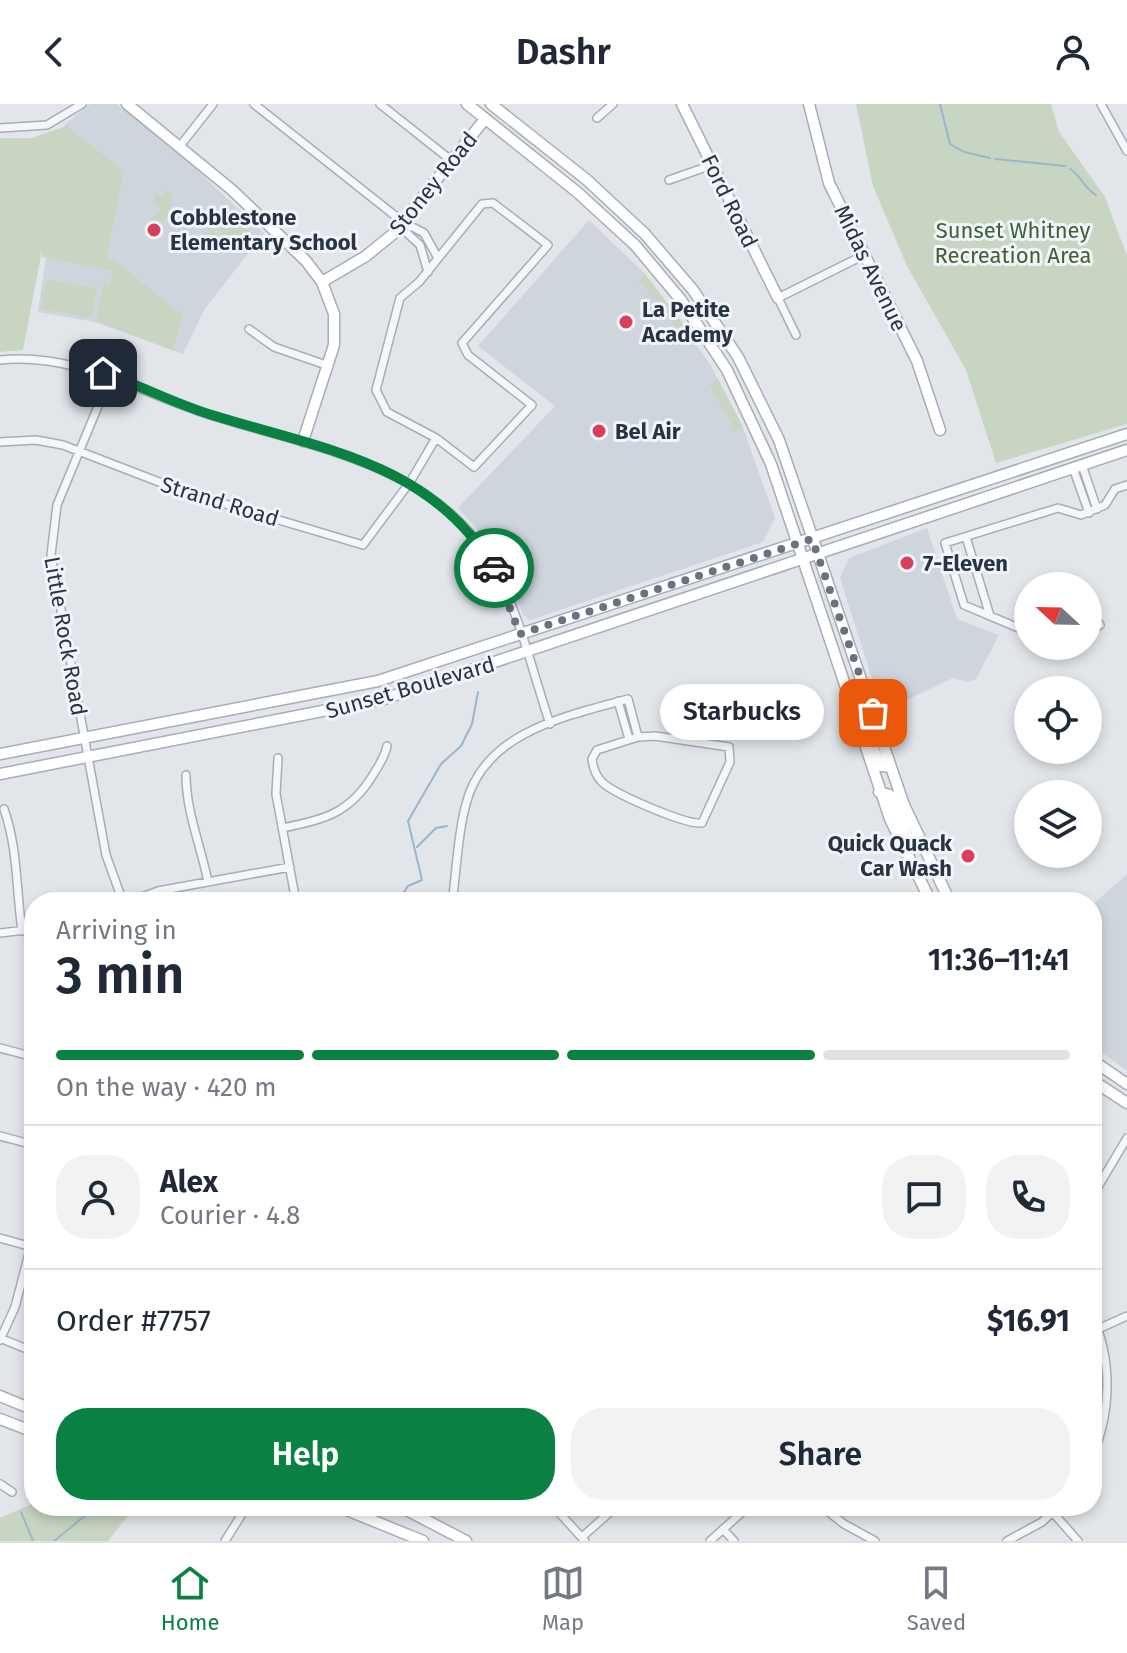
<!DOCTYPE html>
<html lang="en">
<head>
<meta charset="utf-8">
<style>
  :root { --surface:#fff; --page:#f2f2f3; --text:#1f2937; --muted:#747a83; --line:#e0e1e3; --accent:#0b8043 }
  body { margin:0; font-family:"Fira Sans",sans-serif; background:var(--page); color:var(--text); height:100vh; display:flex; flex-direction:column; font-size:30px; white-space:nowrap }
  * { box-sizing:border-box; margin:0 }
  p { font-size:26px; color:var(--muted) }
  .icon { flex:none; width:44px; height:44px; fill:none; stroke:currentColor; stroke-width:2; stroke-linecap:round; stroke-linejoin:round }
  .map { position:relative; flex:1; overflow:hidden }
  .sheet { position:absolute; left:24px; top:788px; width:1078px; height:624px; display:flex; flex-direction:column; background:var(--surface); border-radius:32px; box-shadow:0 4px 12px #0003 }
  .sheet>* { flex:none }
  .needle { width:52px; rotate:292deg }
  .buttons { position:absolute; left:1014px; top:468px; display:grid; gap:16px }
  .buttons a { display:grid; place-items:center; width:88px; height:88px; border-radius:50%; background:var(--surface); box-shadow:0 4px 12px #0003; font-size:40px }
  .pin { position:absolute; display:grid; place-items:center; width:68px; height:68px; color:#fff; margin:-34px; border-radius:16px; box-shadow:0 4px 12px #0006 }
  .courier { position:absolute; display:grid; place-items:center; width:80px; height:80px; margin:-40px; border:6px solid #0b8043; border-radius:50%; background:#fff; color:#222; box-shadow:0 2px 10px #0007 }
  .bubble { position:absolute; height:56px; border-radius:28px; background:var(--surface); box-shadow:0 4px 12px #0003; font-size:26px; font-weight:600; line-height:56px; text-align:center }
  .summary em { font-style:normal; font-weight:600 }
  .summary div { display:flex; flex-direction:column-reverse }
  .summary { display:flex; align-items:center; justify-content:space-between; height:136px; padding:0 32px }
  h1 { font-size:52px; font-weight:600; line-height:60px }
  .bar { display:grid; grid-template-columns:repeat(4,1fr); gap:12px 8px; align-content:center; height:96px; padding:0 32px }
  .bar i { height:10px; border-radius:6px; background:var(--line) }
  .bar .selected { background:var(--accent) }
  .bar p { grid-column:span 4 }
  .line { display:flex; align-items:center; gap:20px; padding:0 32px; border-top:2px solid var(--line) }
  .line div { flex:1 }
  .round { display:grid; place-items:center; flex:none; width:84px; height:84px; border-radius:32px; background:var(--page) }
  .primary-button { display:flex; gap:16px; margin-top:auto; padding:16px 32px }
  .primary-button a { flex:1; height:92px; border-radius:32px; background:var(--accent); color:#fff; font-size:32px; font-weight:600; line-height:92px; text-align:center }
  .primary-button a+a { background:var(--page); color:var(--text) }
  header { display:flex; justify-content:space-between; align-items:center; height:104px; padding:0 32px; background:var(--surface); font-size:36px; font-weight:600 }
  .tabs { display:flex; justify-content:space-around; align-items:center; height:112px; border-top:2px solid var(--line); background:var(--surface); font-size:22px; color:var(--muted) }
  .tabs a { display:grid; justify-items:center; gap:4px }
  .tabs .selected { color:var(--accent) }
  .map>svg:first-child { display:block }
  .built { fill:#cfd5dd }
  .green { fill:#c8d5c2 }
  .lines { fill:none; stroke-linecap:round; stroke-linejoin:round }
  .stream { stroke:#9bb5cd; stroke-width:2 }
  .street-casing { stroke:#a6adb6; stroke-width:10 }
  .secondary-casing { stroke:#a6adb6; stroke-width:13 }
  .street { stroke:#f5f6f9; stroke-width:7 }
  .secondary { stroke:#fff; stroke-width:10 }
  .done { stroke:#69727e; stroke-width:8; stroke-dasharray:0 14.4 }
  .route { stroke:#0b8043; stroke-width:10 }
  .poi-dot { fill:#d7405c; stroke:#f1f4f8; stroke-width:3 }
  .labels { text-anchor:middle; stroke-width:6; stroke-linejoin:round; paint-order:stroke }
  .street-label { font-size:22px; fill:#283444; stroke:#f1f4f8 }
  .poi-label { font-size:22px; font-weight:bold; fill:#283444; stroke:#f1f4f8; text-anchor:start }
  .park-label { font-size:22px; fill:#3f6135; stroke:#f1f4f8 }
</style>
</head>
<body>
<header><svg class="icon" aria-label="back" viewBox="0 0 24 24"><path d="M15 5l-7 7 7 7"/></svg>Dashr<svg class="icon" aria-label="person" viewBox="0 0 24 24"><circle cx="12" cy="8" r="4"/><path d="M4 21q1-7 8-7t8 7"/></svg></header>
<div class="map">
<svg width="1127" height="1437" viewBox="0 0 1127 1437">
  <rect width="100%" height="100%" fill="#e2e6eb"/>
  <path class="built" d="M90 0H117L181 51 264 129 204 206 183 250 95 218 38 208 65 20Z
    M589 116 645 170 710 260 743 324 775 414 763 438 530 516 523 511 515 487 487 436 458 404 555 302 478 242Z
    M927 424 957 515 999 531 976 575 968 578 953 574 888 605 884 612 840 474 849 454Z
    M1127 770V967L1092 941V801Z"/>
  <path class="green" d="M856 0H1051L1059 28 1105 93 1127 152V320L996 359 966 266 907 162 873 82Z
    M66 22 124 67 106 155 115 156 183 212 172 246 96 217 103 180 110 181 112 167 42 153V146L23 246 0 248V34H32Z
    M167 86 172 90 168 112 152 133 148 129 151 114 161 106 154 97V88L161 93Z
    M223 105 249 127 235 142 230 139 233 143 230 147 207 129 210 125 223 134 221 128 209 122Z
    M645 170 685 222 674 229 677 225 671 216 666 218 669 214 661 203 656 205 660 201 651 190 646 193 649 189 641 178 635 181Z
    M47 176 97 184 91 214 41 205Z
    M718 275 743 323 731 328 732 321 711 284 707 288 704 286Z
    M34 1399V1402H136L108 1437H0V1414Z"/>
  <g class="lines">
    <path class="stream" d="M940 0 950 40 964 48 990 54
      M995 55 1065 62
      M1070 65C1082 72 1083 84 1096 91
      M417 743 436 724 447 722
      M404 798 402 791 408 782 422 776 408 717 441 660 461 642 472 620 478 588
      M21 1408 33 1437
      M54 1437 97 1402"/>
    <defs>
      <path id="street" d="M254 0 403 118
        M380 0 452 57
        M1101 0 1127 47
        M597 14 613 0
        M0 24 47 21 82 0
        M180 42 213 0
        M669 76 712 61
        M493 99 548 141 462 239 468 251 532 301 474 363 436 334 387 308 376 286 400 194 419 178 482 100Z
        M428 168 420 141 408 130 403 118 424 129 438 154
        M249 225 274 243 329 262
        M796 231 778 194 864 151
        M0 256C73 249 131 284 198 307 310 345 444 357 501 476 522 521 534 572 550 620
        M111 271 57 401 51 451 106 751 123 798
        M0 338 36 336 63 341 185 388 363 441 410 378 436 334
        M1082 361 1097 405
        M1073 364 1089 409
        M966 433 990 512
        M1088 503 1100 521 1088 528
        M1028 528 964 501 945 439 1058 404 1081 411 1105 401 1115 385 1127 381
        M1060 542H1062
        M618 597 629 635
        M655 632 729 643 730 658 702 719C686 721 614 690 602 678 596 672 593 664 592 655L597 646 638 633Z
        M278 654 276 690 296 798
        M186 671C186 708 201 742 208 778
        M4 705C18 745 16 785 22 827
        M282 724C324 716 350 709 373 671 379 661 385 653 387 642
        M129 798 158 787 290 763
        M452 798C457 766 457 732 466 700 484 628 566 612 628 595L638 633
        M0 829 34 825
        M0 944 34 953
        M0 1032 34 1041
        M1092 1093 1127 1034
        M0 1134 32 1143
        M1092 1212C1113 1256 1111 1309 1092 1353
        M1098 1225 1127 1212
        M0 1234 34 1248
        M0 1236 15 1203 34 1130
        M0 1380 12 1388
        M553 1402 585 1437
        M821 1402 844 1420 875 1437
        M1047 1402 1078 1437
        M723 1425 734 1437
        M582 1433 617 1402
        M225 1437 247 1402
        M710 1437 749 1402
        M1007 1437 1042 1418 1059 1402"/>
      <path id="secondary" d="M127 0 232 86 306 157 322 178 334 210V241L303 337
        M467 0 577 88 635 141 681 196 727 266 771 360 890 715 931 798
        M491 0 587 76 645 130 693 186 738 253 779 336 904 701 950 798
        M682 0 778 194
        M809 0 829 79 917 257 940 326
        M322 178 366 152 393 130 485 15
        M860 632 869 635 881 662 891 663
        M0 650 378 577 1127 330
        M0 670 384 595 1127 346
        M879 688 890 691 908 734 920 740
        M1092 956 1127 980
        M1092 976 1127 999
        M0 1292 34 1306
        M0 1315 34 1328
        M337 1402 423 1437
        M399 1402 466 1437"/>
    </defs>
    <use href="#street" class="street-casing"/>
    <use href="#secondary" class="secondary-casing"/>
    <use href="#street" class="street"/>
    <use href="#secondary" class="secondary"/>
  </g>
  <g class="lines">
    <path class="done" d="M494 464 520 530 812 435 873 609"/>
    <path class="route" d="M103 269C140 281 175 300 212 311 321 345 431 358 494 464"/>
  </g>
  <g class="poi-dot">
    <circle cx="154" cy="126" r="8"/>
    <circle cx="626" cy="218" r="8"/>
    <circle cx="599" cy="327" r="8"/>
    <circle cx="907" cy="459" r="8"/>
    <circle cx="968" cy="752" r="8"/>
  </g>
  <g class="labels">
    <g class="street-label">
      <text transform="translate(433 79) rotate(-51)" y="8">Stoney Road</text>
      <text transform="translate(730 97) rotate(64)" y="8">Ford Road</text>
      <text transform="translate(871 164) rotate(64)" y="8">Midas Avenue</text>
      <text transform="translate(220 397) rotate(17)" y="8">Strand Road</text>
      <text transform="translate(66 532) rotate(80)" y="8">Little Rock Road</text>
      <text transform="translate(410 583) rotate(-16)" y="8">Sunset Boulevard</text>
    </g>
    <g class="poi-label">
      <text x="170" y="121">Cobblestone<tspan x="170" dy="25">Elementary School</tspan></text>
      <text x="642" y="213">La Petite<tspan x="642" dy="25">Academy</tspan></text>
      <text x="615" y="335">Bel Air</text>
      <text x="923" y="467">7-Eleven</text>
      <text x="952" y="747" text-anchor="end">Quick Quack<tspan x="952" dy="25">Car Wash</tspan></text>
    </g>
    <g class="park-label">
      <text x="1013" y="134">Sunset Whitney<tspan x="1013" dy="25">Recreation Area</tspan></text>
    </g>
  </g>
</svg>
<div class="buttons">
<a><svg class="needle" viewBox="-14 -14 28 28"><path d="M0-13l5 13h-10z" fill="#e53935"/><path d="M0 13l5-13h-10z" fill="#747a83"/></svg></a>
<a><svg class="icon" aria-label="locate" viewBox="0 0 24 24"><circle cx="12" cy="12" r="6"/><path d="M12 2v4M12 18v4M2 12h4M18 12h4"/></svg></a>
<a><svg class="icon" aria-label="layers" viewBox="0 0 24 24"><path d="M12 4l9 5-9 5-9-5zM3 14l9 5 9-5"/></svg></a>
</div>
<div class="pin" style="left:873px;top:609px;background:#ea580c"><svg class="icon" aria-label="bag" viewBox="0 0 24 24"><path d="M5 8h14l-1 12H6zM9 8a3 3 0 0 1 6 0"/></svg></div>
<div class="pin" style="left:103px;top:269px;background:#1f2937"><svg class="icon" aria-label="home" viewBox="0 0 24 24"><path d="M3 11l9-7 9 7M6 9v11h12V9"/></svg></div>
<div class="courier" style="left:494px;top:464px"><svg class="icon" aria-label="car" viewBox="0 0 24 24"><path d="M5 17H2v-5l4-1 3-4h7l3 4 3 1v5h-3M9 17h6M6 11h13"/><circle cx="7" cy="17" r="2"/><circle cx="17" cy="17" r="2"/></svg></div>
<div class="bubble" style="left:660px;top:580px;width:164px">Starbucks</div>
<section class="sheet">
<div class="summary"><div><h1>3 min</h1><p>Arriving in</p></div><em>11:36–11:41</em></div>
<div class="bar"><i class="selected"></i><i class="selected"></i><i class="selected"></i><i></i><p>On the way · 420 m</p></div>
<div class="line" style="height:144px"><a class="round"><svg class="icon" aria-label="person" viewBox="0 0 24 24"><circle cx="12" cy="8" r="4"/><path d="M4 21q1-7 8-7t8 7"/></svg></a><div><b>Alex</b><p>Courier · 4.8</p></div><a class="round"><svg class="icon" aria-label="chat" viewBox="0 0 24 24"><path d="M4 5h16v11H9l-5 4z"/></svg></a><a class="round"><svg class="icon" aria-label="phone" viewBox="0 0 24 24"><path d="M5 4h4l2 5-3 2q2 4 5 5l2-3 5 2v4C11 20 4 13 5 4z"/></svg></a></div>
<div class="line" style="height:104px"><div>Order #7757</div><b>$16.91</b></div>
<div class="primary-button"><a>Help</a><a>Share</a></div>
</section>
</div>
<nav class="tabs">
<a class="selected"><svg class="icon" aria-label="home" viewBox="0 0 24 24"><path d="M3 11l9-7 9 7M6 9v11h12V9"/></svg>Home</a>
<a><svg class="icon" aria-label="map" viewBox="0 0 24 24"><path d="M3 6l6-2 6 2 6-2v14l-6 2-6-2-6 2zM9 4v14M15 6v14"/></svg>Map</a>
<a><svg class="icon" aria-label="saved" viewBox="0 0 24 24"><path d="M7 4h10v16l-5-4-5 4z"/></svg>Saved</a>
</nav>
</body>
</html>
